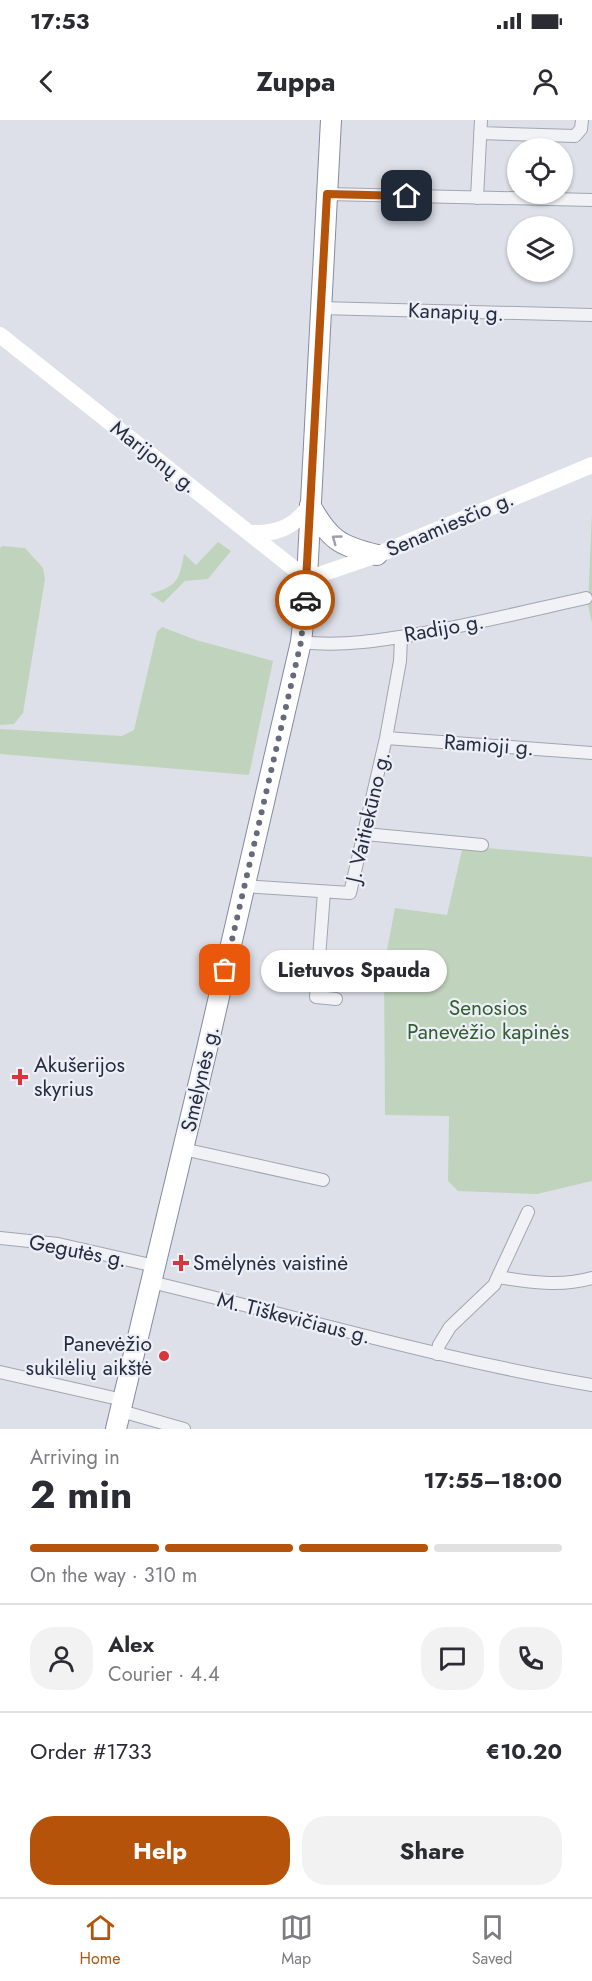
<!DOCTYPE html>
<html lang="en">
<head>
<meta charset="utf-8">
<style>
  :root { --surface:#fff; --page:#f2f2f3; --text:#2b2b33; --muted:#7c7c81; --line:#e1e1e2; --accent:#b45309 }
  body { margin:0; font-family:Jost,sans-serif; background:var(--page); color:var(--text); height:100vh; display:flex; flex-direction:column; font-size:22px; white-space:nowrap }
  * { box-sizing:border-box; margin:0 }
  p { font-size:20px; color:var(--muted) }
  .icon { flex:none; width:33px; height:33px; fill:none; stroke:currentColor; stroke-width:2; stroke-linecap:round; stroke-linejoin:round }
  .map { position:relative; height:1309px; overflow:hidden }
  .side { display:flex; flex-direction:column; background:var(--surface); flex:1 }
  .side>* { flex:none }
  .buttons { position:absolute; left:507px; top:18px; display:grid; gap:12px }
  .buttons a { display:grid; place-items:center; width:66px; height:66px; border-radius:50%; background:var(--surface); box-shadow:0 2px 4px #0004; font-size:30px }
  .pin { position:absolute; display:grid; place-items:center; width:51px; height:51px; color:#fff; margin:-26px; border-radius:12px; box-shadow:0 3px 9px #0006 }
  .courier { position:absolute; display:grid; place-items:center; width:60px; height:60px; margin:-30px; border:4px solid #b45309; border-radius:50%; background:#fff; color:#222; box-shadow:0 2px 8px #0007 }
  .bubble { position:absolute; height:42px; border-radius:21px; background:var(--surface); box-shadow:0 2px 4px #0004; font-size:20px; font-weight:700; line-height:42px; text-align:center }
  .summary em { font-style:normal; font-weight:700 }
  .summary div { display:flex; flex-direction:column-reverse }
  .summary { display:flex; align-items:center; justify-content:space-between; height:102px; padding:0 30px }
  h1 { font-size:39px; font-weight:700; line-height:45px }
  .bar { display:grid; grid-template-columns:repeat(4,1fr); gap:9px 6px; align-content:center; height:72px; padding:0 30px }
  .bar i { height:8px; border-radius:4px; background:var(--line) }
  .bar .active { background:var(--accent) }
  .bar p { grid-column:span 4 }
  .line { display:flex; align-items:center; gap:15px; padding:0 30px; border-top:2px solid var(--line) }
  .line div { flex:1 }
  .round { display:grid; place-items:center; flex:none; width:63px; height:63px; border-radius:24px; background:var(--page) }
  .cta { display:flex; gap:12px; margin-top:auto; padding:12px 30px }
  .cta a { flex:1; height:69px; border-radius:24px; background:var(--accent); color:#fff; font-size:24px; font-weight:700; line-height:69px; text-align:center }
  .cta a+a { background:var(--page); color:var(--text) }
  .status { display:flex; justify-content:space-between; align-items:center; height:42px; padding:0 30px; background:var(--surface); direction:ltr }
  .status svg { height:16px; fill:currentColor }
  header { display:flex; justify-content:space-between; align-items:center; height:78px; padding:0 30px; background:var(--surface); font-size:27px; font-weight:700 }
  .tab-bar { display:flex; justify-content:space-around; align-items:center; height:84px; border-top:2px solid var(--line); background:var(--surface); font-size:16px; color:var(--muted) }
  .tab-bar a { display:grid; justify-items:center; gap:3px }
  .tab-bar .active { color:var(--accent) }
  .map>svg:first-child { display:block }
  .green { fill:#c0d3bd }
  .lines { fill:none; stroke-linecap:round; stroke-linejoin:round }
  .minor-casing { stroke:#a2a6b2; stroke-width:14 }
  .trunk-casing { stroke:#838ba0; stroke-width:22 }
  .minor { stroke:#f0f2f6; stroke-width:12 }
  .secondary { stroke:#fff; stroke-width:16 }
  .trunk { stroke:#fff; stroke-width:20 }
  .oneway { stroke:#9da0a9 }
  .done { stroke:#656b7b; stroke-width:6; stroke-dasharray:0 10.8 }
  .route { stroke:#b45309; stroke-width:8 }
  .poi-dot { fill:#d9363b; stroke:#edeff6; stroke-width:2 }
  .labels { text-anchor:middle; stroke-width:4.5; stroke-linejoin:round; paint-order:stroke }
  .street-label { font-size:21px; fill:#252c40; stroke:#edeff6 }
  .park-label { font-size:21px; fill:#345d31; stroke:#edeff6 }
  .poi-label { font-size:21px; fill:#252c40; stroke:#edeff6; text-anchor:start }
</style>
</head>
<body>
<div class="status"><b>17:53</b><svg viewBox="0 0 49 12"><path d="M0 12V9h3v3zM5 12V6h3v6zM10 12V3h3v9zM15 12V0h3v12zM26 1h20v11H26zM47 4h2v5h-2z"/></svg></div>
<header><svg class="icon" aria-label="back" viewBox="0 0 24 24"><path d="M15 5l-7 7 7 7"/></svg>Zuppa<svg class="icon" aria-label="person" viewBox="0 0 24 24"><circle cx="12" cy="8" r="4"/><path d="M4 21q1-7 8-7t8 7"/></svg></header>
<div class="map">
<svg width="592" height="1309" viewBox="0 0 592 1309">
  <rect width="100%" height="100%" fill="#dde0e8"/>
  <path class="green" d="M592 393V503L588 485Z
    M218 422 231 431 208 459 185 461 163 483 150 474C177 466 179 461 184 434L196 445Z
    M2 426 25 428 43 448 45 459 23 593 14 604 0 605V428Z
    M162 507 196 520 273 541 249 655 0 634V609L122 616 134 610 157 512Z
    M463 726 592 737V1061L537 1074 458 1071 448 1061 449 996 385 995 384 846 395 788 447 795Z"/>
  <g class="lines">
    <defs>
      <path id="minor" d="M480 13 575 16 581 9 582 0
        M327 74 592 80
        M477 78 481 0
        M320 188 592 195
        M301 522C342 527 383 520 424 513 478 503 532 490 586 478
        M386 618 592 633
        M365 714 482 725
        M244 766 350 773 386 618 400 541 401 517
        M324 772 316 877 336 879
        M183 1029 323 1060
        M0 1118 58 1124 155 1146
        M498 1157C529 1162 561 1167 592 1158
        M151 1162C298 1197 443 1240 592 1265
        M437 1234 439 1225 450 1207 494 1165 528 1092
        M0 1252 123 1280
        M121 1291 184 1309"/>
      <path id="trunk" d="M310 385C329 419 339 426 377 435
        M116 1309 206 933 301 522 306 477 331 0"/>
    </defs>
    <use href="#minor" class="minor-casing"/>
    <use href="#trunk" class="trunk-casing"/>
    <use href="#minor" class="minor"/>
    <path class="secondary" d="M0 215 307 459 377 435 592 345
      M252 413C277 414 295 407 310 385"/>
    <use href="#trunk" class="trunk"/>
  </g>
  <defs><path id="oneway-chevron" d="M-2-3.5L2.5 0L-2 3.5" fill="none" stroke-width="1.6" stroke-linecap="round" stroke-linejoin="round" transform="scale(1.5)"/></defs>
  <use class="oneway" href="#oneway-chevron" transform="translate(336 419) rotate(-144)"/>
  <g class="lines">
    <path class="done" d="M225 850 301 522 305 480"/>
    <path class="route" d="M305 480 327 74 407 76"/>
  </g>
  <g class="poi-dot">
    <path d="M17 948h6v6h6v6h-6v6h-6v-6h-6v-6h6z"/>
    <path d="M178 1134h6v6h6v6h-6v6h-6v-6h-6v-6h6z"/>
    <circle cx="164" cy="1236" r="6"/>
  </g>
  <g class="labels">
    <g class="street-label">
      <text transform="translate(456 192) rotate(2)" y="7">Kanapių g.</text>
      <text transform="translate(154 337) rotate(38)" y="7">Marijonų g.</text>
      <text transform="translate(450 404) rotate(-23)" y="7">Senamiesčio g.</text>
      <text transform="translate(444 508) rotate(-10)" y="7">Radijo g.</text>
      <text transform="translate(489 625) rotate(4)" y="7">Ramioji g.</text>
      <text transform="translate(368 697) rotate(-77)" y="7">J. Vaitiekūno g.</text>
      <text transform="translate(200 959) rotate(-77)" y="7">Smėlynės g.</text>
      <text transform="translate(78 1131) rotate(11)" y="7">Gegutės g.</text>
      <text transform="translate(294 1198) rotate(14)" y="7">M. Tiškevičiaus g.</text>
    </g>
    <g class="park-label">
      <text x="488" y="895">Senosios<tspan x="488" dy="24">Panevėžio kapinės</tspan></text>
    </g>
    <g class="poi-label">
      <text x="34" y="952">Akušerijos<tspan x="34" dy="24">skyrius</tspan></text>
      <text x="193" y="1150">Smėlynės vaistinė</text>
      <text x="152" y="1231" text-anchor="end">Panevėžio<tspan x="152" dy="24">sukilėlių aikštė</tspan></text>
    </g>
  </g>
</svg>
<div class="buttons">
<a><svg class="icon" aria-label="locate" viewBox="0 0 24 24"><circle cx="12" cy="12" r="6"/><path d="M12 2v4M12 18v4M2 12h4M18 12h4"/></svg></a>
<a><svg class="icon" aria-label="layers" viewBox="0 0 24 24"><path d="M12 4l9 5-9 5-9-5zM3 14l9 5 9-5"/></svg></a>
</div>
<div class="pin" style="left:225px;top:850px;background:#ea580c"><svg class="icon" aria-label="bag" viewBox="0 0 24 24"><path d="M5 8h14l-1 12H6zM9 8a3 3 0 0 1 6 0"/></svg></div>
<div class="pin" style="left:407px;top:76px;background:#1f2937"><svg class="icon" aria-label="home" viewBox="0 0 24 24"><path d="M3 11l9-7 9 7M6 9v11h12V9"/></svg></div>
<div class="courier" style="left:305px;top:480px"><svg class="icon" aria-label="car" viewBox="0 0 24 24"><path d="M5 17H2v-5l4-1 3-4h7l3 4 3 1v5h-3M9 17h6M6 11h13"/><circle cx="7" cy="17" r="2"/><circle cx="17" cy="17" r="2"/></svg></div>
<div class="bubble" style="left:261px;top:830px;width:186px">Lietuvos Spauda</div>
</div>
<section class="side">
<div class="summary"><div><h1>2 min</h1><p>Arriving in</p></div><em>17:55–18:00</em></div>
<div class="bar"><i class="active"></i><i class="active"></i><i class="active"></i><i></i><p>On the way · 310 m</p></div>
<div class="line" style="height:108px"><a class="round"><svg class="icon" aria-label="person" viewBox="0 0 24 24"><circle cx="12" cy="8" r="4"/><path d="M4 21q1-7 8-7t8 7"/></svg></a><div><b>Alex</b><p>Courier · 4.4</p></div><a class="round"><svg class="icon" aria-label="chat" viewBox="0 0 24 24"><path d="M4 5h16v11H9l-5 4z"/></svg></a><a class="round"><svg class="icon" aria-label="phone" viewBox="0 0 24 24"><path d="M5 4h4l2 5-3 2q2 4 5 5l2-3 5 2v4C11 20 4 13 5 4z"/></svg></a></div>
<div class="line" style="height:78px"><div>Order #1733</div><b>€10.20</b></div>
<div class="cta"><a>Help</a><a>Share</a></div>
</section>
<nav class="tab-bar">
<a class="active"><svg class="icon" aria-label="home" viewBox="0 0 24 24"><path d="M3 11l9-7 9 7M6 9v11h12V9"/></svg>Home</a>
<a><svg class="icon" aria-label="map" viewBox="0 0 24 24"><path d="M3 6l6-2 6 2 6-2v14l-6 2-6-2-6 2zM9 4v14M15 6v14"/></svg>Map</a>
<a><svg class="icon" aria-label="saved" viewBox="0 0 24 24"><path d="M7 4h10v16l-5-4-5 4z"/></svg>Saved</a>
</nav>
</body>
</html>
